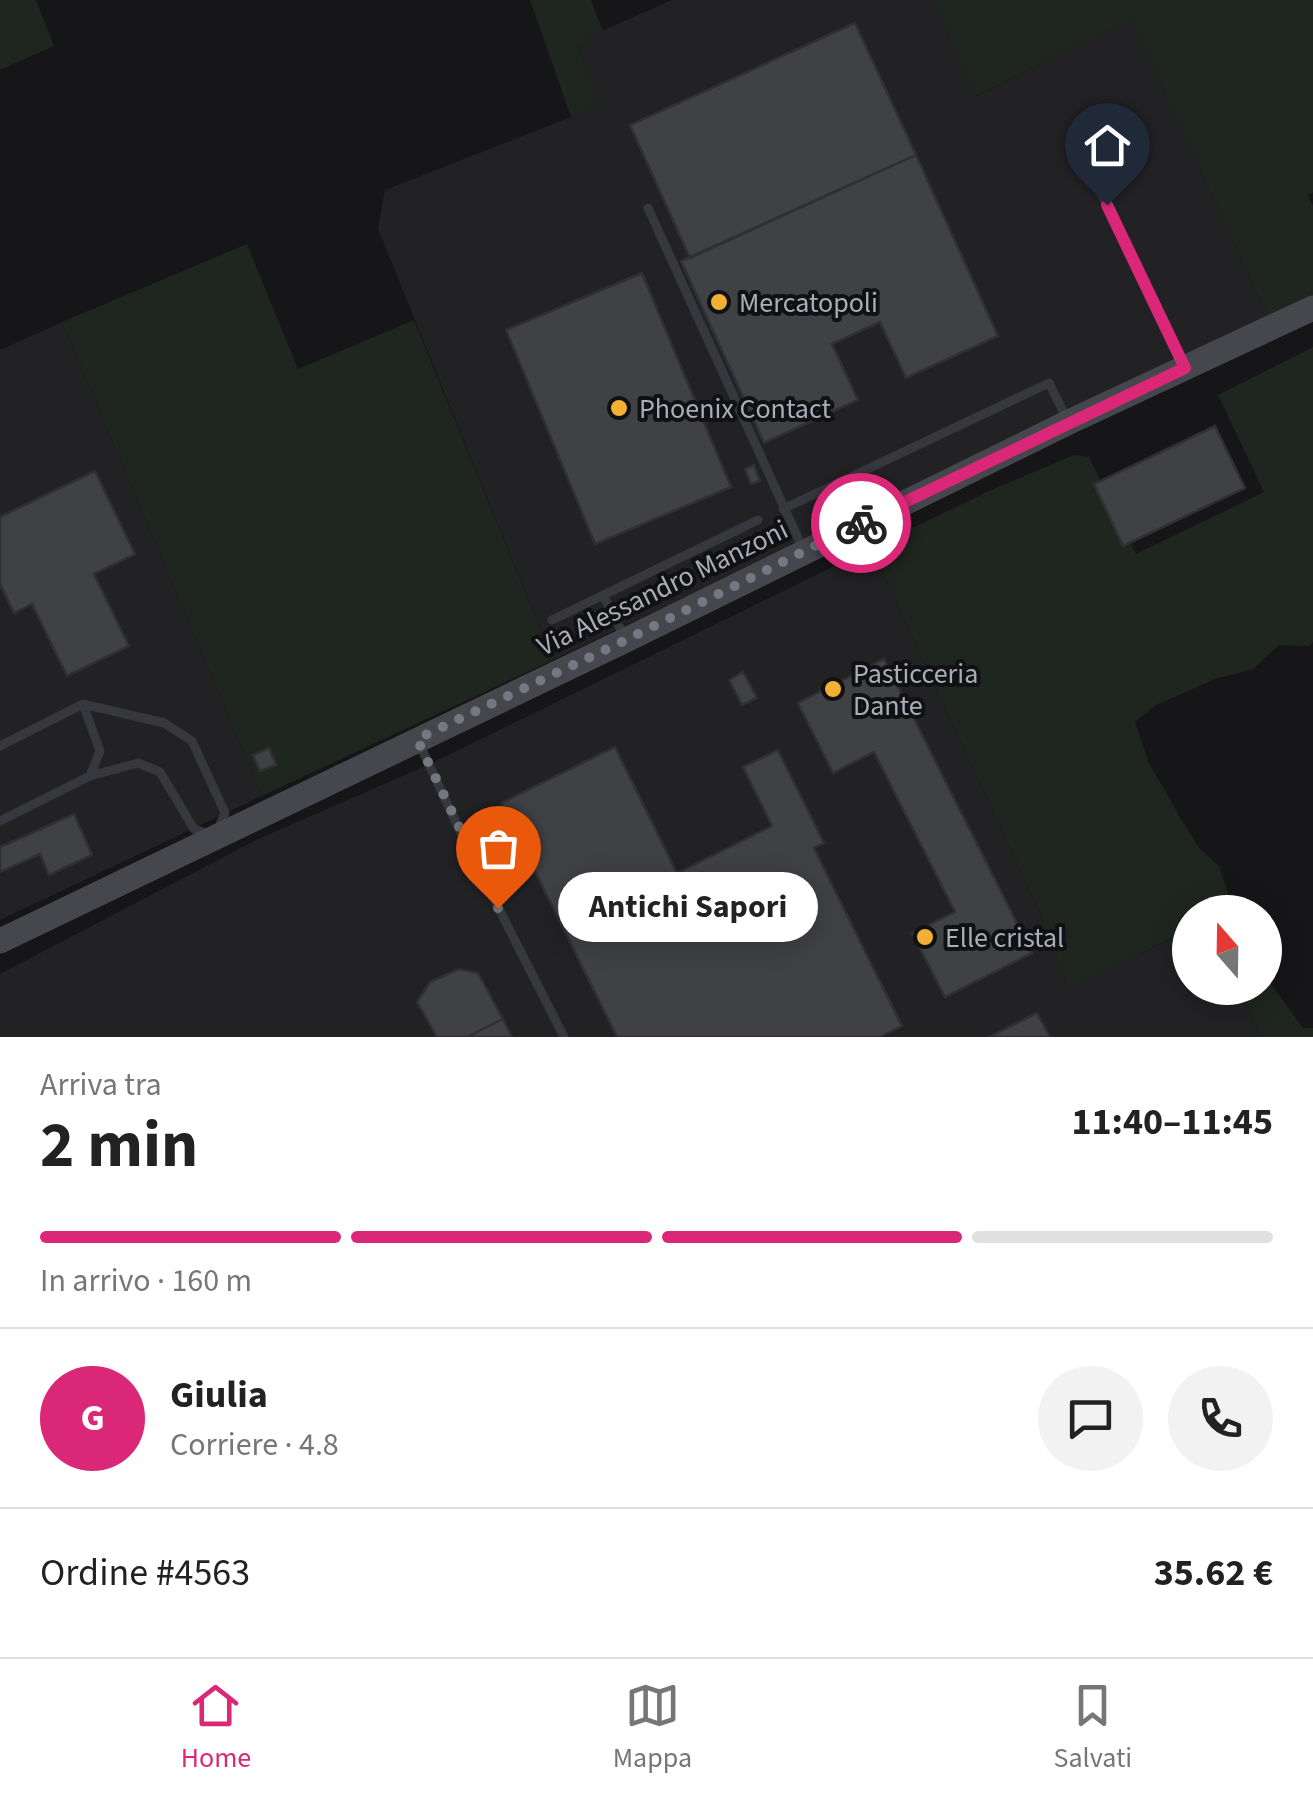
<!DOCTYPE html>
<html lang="it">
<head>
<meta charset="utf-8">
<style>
  :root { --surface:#fff; --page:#f2f2f2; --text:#222; --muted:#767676; --line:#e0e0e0; --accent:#db2777 }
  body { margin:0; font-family:"Source Sans 3",sans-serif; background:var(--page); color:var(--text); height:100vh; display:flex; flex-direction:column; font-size:38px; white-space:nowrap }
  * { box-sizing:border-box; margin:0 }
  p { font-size:32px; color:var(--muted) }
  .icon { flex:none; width:55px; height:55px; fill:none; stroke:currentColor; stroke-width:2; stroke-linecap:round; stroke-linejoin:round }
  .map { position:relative; height:1037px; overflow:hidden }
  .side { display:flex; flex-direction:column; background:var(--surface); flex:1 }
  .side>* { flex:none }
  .needle { width:65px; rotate:340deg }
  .buttons { position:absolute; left:1172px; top:895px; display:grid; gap:20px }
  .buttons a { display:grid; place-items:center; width:110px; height:110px; border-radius:50%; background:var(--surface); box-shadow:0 5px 25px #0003; font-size:50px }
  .pin { position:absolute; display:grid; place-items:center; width:85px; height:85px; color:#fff; margin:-102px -42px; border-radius:50% 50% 50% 0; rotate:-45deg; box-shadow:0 0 10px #0007 }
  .pin .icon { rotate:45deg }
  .courier { position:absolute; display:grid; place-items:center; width:100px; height:100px; margin:-50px; border:8px solid #db2777; border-radius:50%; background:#fff; color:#222; box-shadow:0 2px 12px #0007 }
  .bubble { position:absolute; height:70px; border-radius:35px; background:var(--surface); box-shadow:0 5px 25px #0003; font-size:32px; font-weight:700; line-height:70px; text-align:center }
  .summary em { font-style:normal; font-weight:700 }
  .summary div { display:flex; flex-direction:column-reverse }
  .summary { display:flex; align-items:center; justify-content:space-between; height:170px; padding:0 40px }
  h1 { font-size:65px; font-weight:700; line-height:75px }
  .bar { display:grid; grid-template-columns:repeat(4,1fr); gap:15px 10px; align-content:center; height:120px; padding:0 40px }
  .bar i { height:12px; border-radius:8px; background:var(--line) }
  .bar .selected { background:var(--accent) }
  .bar p { grid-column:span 4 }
  .line { display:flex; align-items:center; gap:25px; padding:0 40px; border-top:2px solid var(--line) }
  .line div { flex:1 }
  .round { display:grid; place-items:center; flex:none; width:105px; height:105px; border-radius:52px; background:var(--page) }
  .menu { display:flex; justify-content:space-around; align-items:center; height:140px; border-top:2px solid var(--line); background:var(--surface); font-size:28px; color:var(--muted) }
  .menu a { display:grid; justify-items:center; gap:5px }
  .menu .selected { color:var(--accent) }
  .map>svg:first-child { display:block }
  .built { fill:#222225 }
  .green { fill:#1e261f }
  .building { fill:#404145; stroke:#303034; stroke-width:2.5 }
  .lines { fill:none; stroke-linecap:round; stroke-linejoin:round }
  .lane { stroke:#37383d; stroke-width:9 }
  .secondary { stroke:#45474d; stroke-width:25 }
  .done { stroke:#757880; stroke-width:10; stroke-dasharray:0 18 }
  .route { stroke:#db2777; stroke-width:12 }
  .poi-dot { fill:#f2b134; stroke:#111113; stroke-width:4 }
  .labels { text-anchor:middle; stroke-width:8; stroke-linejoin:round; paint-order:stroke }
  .poi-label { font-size:28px; fill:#a8adb8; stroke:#111113; text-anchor:start }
  .street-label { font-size:28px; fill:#a8adb8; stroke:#111113 }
</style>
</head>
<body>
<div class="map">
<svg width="1313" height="1037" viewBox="0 0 1313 1037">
  <rect width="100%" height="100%" fill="#161618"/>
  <path class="built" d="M672 0H933L976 96 1131 19 1269 320 553 660 378 229 385 190 599 106 577 42Z
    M62 322 262 796 0 920V350Z
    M871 548 1040 913 1069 988 1190 930V988H1237L1261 1037H0V974L258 839 430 764Z"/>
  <path class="green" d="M0 0H36L54 46 0 70Z
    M530 0H591L603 31 577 43 600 106 571 117Z
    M933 0H1313V192L1308 195 1313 206V299L1269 320 1131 20 975 96Z
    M247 244 298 369 414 320 553 660 262 796 62 322Z
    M1313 347V642L1309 646 1279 645 1253 669 1215 679 1156 705 1135 722 1149 763 1180 817 1199 848 1219 866 1234 912H1190V929L1069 989 1040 913 871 548 989 491 1074 455 1089 457 1136 554 1264 492 1218 395Z
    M1265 976 1303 1028H1313V1037H1261L1237 988H1265Z"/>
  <path class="building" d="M855 23 916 155 690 258 630 125Z
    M916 155 998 336 906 378 880 322 832 344 858 400 764 443 681 261Z
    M642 273 731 487 595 544 506 330Z
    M1215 426 1245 488 1123 546 1094 484Z
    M754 465 760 481 751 484 745 469Z
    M95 471 135 554 94 574 129 646 67 676 32 604 14 613 0 584V517Z
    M884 659 1032 953 945 997 912 933 955 912 874 752 833 773 798 703Z
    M743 672 757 698 742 705 729 680Z
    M615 747 677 873 772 826 743 767 778 750 824 843 814 848 902 1026 880 1037H617L501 803Z
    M269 748 276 765 260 771 253 755Z
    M74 814 92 855 49 875 40 854 0 872V847Z
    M459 969 478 973 503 1019 467 1037H437L417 1002 430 982Z
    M1037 1013 1050 1037H989Z
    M503 1019 512 1037H467Z"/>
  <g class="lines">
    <path class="lane" d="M1075 140 1184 365
      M648 208 803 549
      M783 509 1049 383 1067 419
      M603 595 625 638
      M552 620 758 520
      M83 704 164 723 192 741 225 813 219 827
      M418 741 466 844 564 1037
      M0 746 83 704 100 751 90 776
      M0 821 90 776 138 763 160 772 194 829 210 835"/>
    <path class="secondary" d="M0 941 626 640 1069 422 1313 308"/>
  </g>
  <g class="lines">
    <path class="done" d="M498 908 417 739 626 640 861 523"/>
    <path class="route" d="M861 523 1185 368 1107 205"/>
  </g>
  <g class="poi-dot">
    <circle cx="719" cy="302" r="10"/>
    <circle cx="619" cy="408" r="10"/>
    <circle cx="833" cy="689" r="10"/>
    <circle cx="925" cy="937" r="10"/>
  </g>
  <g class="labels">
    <g class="poi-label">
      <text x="739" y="312">Mercatopoli</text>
      <text x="639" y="418">Phoenix Contact</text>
      <text x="853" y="683">Pasticceria<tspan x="853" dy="32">Dante</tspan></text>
      <text x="945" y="947">Elle cristal</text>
    </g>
    <g class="street-label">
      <text transform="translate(662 587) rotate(-26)" y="10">Via Alessandro Manzoni</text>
    </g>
  </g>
</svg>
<div class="buttons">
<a><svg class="needle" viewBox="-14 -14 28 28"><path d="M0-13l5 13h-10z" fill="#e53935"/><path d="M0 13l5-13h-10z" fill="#767676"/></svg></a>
</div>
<div class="pin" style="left:498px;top:908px;background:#ea580c"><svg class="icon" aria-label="bag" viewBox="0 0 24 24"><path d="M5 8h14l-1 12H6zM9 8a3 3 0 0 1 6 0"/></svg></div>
<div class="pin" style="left:1107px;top:205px;background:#1f2937"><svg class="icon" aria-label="home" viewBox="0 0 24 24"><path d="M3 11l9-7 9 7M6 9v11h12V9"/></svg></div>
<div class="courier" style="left:861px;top:523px"><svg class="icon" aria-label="bike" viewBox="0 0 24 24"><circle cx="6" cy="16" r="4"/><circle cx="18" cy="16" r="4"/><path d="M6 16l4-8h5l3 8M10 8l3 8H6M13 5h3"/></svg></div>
<div class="bubble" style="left:558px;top:872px;width:260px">Antichi Sapori</div>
</div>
<section class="side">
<div class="summary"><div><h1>2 min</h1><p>Arriva tra</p></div><em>11:40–11:45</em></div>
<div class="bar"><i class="selected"></i><i class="selected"></i><i class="selected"></i><i></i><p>In arrivo · 160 m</p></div>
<div class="line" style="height:180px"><b class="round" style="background:var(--accent);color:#fff">G</b><div><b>Giulia</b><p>Corriere · 4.8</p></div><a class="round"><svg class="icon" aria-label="chat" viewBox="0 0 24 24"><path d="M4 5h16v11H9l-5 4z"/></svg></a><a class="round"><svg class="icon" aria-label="phone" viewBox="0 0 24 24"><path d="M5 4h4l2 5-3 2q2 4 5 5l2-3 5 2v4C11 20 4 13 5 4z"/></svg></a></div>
<div class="line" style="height:130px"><div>Ordine #4563</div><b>35.62 €</b></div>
</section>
<nav class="menu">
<a class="selected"><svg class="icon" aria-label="home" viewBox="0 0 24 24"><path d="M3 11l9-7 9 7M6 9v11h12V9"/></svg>Home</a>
<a><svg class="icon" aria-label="map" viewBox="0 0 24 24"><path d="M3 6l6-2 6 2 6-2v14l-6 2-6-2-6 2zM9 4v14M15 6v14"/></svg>Mappa</a>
<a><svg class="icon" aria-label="saved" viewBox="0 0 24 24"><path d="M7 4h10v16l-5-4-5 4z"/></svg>Salvati</a>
</nav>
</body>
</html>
